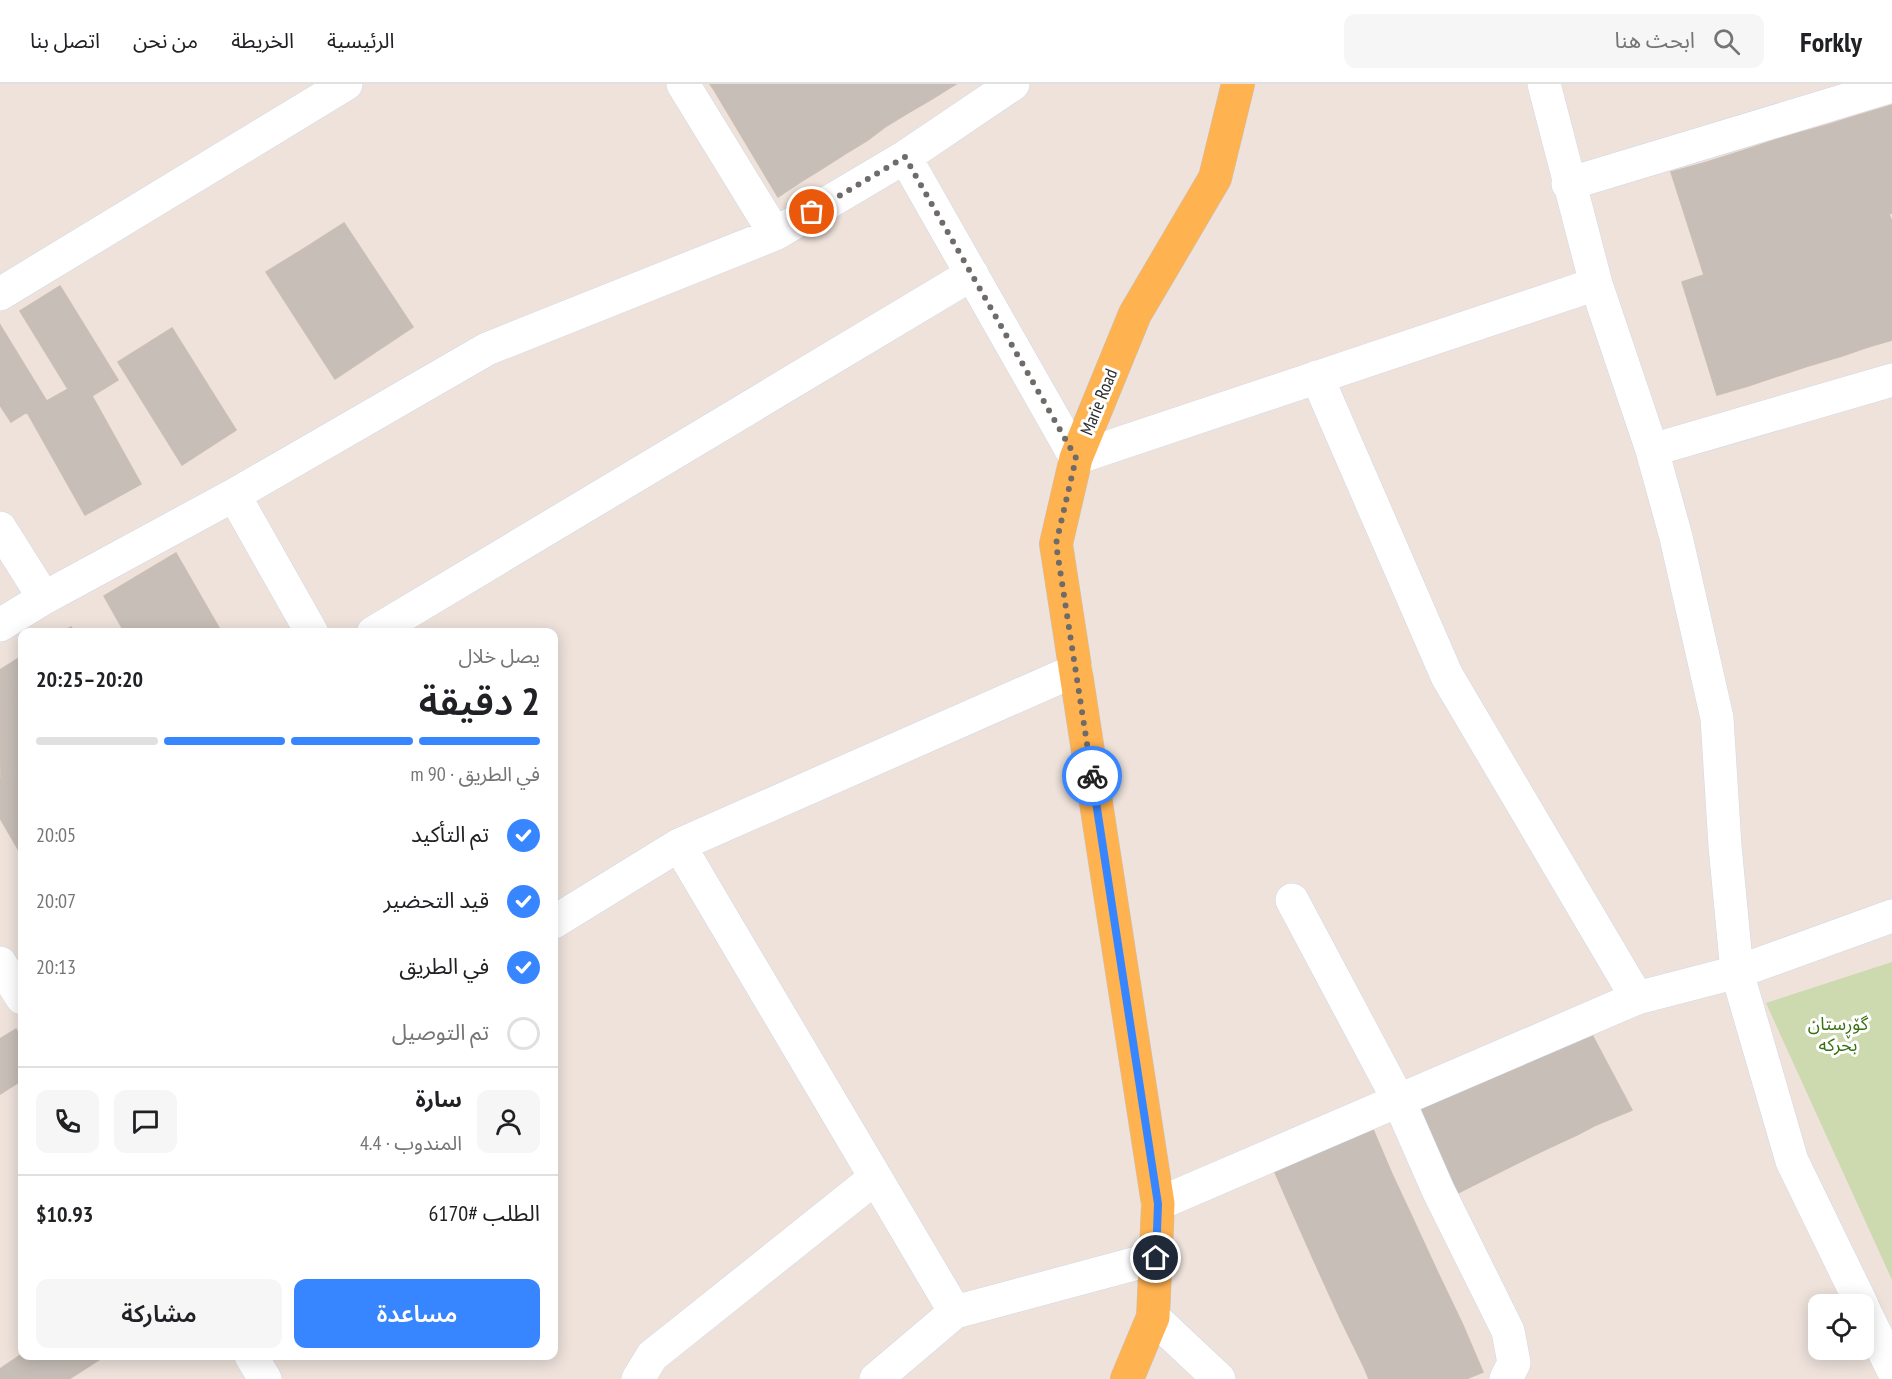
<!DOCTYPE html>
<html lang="ar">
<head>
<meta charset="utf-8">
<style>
  :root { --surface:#fff; --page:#f6f6f6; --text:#202124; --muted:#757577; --line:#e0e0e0; --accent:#3886ff }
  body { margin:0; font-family:"PT Sans Narrow","Noto Sans Arabic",sans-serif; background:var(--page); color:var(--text); direction:rtl; height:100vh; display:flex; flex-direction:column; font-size:22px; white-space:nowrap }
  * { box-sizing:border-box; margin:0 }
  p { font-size:20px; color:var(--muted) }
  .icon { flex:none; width:33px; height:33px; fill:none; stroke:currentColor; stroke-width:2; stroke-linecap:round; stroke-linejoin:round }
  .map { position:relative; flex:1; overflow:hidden; direction:ltr }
  .side { position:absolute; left:18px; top:544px; width:540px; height:732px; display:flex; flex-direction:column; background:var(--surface); border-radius:12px; box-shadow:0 3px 15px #0003; direction:rtl }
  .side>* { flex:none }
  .buttons { position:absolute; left:1808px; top:1210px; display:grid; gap:12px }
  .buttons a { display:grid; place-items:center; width:66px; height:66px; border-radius:12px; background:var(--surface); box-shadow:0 3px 15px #0003; font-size:30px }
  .pin { position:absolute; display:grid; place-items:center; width:51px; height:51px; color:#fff; margin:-26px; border:3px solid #fff; border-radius:50%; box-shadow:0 2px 6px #0007 }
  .courier { position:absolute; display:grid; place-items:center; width:60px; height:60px; margin:-30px; border:4px solid #3886ff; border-radius:50%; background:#fff; color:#222; box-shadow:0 2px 8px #0007 }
  .head em { font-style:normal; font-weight:600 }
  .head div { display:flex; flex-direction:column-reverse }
  .head { display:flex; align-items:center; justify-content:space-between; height:102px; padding:0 18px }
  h1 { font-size:39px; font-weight:600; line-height:45px }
  .bar { display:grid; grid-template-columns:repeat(4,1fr); gap:9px 6px; align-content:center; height:72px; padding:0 18px }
  .bar i { height:8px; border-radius:4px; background:var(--line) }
  .bar .selected { background:var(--accent) }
  .bar p { grid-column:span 4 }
  .line { display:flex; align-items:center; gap:15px; padding:0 18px; border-top:2px solid var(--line) }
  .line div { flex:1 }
  .round { display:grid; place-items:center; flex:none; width:63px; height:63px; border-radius:12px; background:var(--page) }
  ol { padding:0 18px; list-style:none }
  li { display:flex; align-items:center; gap:18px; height:66px }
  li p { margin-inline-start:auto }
  li .icon { padding:6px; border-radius:50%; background:var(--accent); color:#fff; stroke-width:4 }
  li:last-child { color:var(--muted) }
  li i { width:33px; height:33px; border:3px solid var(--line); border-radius:50% }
  .action { display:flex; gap:12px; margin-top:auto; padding:12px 18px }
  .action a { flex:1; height:69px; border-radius:12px; background:var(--accent); color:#fff; font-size:24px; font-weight:600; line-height:69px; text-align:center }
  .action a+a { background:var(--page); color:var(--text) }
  header { display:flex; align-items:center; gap:36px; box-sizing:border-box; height:84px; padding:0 30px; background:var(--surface); border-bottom:2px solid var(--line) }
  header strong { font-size:28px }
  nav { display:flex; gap:33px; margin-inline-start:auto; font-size:21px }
  .search { width:420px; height:54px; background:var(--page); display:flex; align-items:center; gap:15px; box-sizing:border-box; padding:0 21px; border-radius:12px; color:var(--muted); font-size:22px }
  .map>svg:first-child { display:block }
  .cemetery { fill:#cddab0 }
  .building { fill:#c6beb7; stroke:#cabeb5; stroke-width:1.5 }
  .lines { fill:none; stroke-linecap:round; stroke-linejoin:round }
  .minor-casing { stroke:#d0d9e5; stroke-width:34 }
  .major-casing { stroke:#c4c4c4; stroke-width:34 }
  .minor { stroke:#fff; stroke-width:33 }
  .major { stroke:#ffb250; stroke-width:33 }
  .done { stroke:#6f6b69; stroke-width:6; stroke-dasharray:0 10.8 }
  .route { stroke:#3886ff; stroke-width:8 }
  .labels { text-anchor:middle; stroke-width:6; stroke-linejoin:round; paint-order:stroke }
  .street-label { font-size:18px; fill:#2b2b2b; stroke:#fff }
  .park-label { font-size:18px; fill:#397112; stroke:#fff }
</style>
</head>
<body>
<header>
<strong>Forkly</strong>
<div class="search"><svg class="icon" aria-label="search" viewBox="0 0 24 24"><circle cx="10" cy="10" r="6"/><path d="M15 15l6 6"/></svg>ابحث هنا</div>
<nav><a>الرئيسية</a><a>الخريطة</a><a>من نحن</a><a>اتصل بنا</a></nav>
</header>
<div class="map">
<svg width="1892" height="1295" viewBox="0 0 1892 1295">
  <rect width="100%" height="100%" fill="#eee2db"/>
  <path class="cemetery" d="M1892 878V1196L1766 919Z"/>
  <path class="building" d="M710 0H722L714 6Z
    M722 0H742L802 97 778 113 714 6Z
    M742 0H767L820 86 802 97Z
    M767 0H802L845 70 820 86Z
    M802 0H834L868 56 845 70Z
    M834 0H859L885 43 868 56Z
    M859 0H891L908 29 885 43Z
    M891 0H923L932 15 908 29Z
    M923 0H956L932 15Z
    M1892 21V129L1889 130 1859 31Z
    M1859 31 1889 130 1858 141 1827 41Z
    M1827 41 1858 141 1833 149 1802 48Z
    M1802 48 1833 149 1807 158 1775 56Z
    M1775 56 1807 158 1773 168 1742 67Z
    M1742 67 1773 168 1735 180 1704 79Z
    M1704 79 1735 180 1704 191 1671 88Z
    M1889 130 1892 138V248L1858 141Z
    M344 139 413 243 374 269 305 164Z
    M1858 141 1892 248V256L1868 263 1833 149Z
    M1833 149 1868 263 1842 272 1807 158Z
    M1807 158 1842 272 1808 282 1773 168Z
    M305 164 374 269 335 295 266 188Z
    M1773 168 1808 282 1781 291 1746 177Z
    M1746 177 1781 291 1748 302 1713 188Z
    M1713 188 1748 302 1717 311 1682 198Z
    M60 202 118 296 92 312 68 305 20 227Z
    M0 241 46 316 11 338 0 321Z
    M172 244 236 346 182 381 118 278Z
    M68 305 92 312 141 400 85 431 27 328Z
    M176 469 222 549H166L134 494Z
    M134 494 166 549H125L104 512Z
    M71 543 75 549H61Z
    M22 572V627L0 590V586Z
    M0 590 22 627V682L1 695Z
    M22 682V772L0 734V695Z
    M16 945 22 956V996L0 1010V955Z
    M1589 945 1632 1026 1596 1041 1557 961Z
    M1557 961 1596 1041 1577 1051 1536 969Z
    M1536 969 1577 1051 1551 1063 1512 979Z
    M1512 979 1551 1063 1522 1077 1482 992Z
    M1482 992 1522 1077 1492 1092 1450 1006Z
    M1450 1006 1492 1092 1456 1110 1413 1023Z
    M1372 1043 1392 1090 1295 1134 1273 1084Z
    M1392 1090 1413 1135 1315 1179 1295 1134Z
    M1413 1135 1438 1189 1340 1234 1315 1179Z
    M1438 1189 1462 1239 1363 1281 1340 1234Z
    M1462 1239 1483 1288 1466 1295H1369L1363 1281Z
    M22 1270 70 1272 80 1288 69 1295H0V1285Z
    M70 1272H105L80 1288Z"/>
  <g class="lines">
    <defs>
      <path id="minor" d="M683 0 775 150
        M1544 0 1596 200 1652 366 1676 453 1717 634 1725 762 1737 888 1792 1077 1862 1221
        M905 73 1076 374 1596 200
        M1568 100 1892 2
        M0 210 346 0
        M1317 293 1447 592 1637 914
        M1652 366 1892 296
        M234 411 487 265 775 150 905 73 1013 0
        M0 444 44 514
        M0 541 44 514 234 411 312 549
        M373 549 972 190
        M679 761 955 1228
        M1292 816 1399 1017 1438 1106 1508 1247 1514 1279 1506 1295
        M554 838 679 761 1076 586
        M0 879 22 914
        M1158 1120 1637 914 1737 888 1892 832
        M1863 1224 1892 1284
        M1153 1233 1219 1295
        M251 1272 265 1295
        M638 1295 652 1272 875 1094
        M876 1295 955 1228 1156 1174"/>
      <path id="major" d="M1127 1295 1153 1233 1158 1120 1056 460 1076 374 1135 230 1215 94 1238 0"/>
    </defs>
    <use href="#minor" class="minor-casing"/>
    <use href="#major" class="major-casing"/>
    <use href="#minor" class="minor"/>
    <use href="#major" class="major"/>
  </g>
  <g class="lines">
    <path class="done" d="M812 128 905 73 1076 374 1056 460 1092 692"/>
    <path class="route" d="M1092 692 1158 1120 1156 1174"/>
  </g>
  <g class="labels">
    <g class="street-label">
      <text transform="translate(1099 318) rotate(-68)" y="6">Marie Road</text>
    </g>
    <g class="park-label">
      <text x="1838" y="946">گۆڕستان<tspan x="1838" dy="21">بحركه‌</tspan></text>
    </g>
  </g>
</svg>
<div class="buttons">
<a><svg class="icon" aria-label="locate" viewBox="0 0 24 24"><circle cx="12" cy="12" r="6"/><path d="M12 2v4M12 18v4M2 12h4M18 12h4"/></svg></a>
</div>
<div class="pin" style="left:812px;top:128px;background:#ea580c"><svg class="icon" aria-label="bag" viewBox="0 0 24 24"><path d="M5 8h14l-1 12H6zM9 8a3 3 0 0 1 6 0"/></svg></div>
<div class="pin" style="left:1156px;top:1174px;background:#1f2937"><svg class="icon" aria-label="home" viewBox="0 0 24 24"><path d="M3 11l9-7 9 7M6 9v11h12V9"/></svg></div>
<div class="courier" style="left:1092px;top:692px"><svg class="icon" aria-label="bike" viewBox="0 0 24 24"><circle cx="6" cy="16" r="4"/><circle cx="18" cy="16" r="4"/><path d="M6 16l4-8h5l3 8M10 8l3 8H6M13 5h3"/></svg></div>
<section class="side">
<div class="head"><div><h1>2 دقيقة</h1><p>يصل خلال</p></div><em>20:20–20:25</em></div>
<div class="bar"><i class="selected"></i><i class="selected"></i><i class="selected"></i><i></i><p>في الطريق · 90 m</p></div>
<ol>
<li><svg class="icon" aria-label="check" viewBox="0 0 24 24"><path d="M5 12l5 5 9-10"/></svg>تم التأكيد<p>20:05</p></li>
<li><svg class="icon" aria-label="check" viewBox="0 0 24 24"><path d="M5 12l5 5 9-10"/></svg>قيد التحضير<p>20:07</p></li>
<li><svg class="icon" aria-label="check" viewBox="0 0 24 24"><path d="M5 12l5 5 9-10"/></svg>في الطريق<p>20:13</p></li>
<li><i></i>تم التوصيل</li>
</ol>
<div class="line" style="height:108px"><a class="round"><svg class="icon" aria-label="person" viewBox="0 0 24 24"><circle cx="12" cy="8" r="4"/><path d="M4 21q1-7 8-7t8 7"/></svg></a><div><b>سارة</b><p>المندوب · 4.4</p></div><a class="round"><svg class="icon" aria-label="chat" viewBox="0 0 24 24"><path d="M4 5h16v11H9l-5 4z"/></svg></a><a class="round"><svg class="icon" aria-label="phone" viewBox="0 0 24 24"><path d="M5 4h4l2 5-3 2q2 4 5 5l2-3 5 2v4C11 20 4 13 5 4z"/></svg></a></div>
<div class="line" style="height:78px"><div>الطلب #6170</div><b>$10.93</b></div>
<div class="action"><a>مساعدة</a><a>مشاركة</a></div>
</section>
</div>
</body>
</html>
